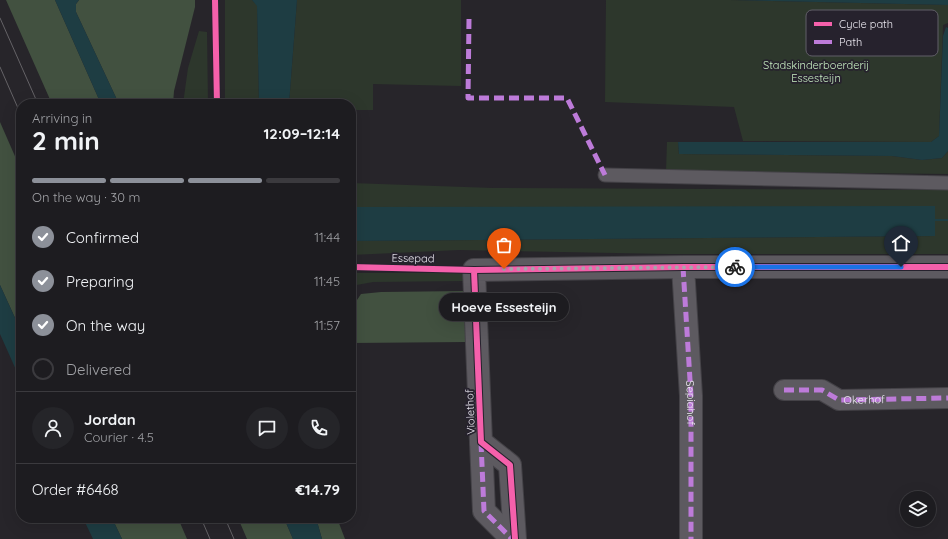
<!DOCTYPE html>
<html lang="en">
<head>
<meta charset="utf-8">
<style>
  :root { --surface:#1d1c20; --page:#252529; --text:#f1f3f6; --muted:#a0a1a5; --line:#3b3a3e; --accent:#8c9099 }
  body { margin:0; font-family:Quicksand,sans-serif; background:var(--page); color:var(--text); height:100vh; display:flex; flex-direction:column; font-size:15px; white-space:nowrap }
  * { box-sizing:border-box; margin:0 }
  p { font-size:13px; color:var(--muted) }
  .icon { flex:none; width:22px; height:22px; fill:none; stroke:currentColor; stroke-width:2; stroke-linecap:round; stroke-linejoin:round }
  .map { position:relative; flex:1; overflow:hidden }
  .details { position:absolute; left:16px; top:99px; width:340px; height:424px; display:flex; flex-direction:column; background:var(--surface); border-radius:16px; box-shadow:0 4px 16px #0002,0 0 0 1px var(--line) }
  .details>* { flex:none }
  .buttons { position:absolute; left:900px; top:491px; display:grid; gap:8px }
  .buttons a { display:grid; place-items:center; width:36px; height:36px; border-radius:50%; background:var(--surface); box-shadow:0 4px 16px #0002,0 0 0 1px var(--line); font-size:20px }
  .pin { position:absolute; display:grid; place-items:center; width:34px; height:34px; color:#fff; margin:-41px -17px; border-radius:50% 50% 50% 0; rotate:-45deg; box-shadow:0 0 4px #0007 }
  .pin .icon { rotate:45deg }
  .courier { position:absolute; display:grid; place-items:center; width:40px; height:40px; margin:-20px; border:3px solid #1a73e8; border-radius:50%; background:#fff; color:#222; box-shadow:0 1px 5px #0007 }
  .bubble { position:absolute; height:28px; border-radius:14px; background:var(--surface); box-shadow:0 4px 16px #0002,0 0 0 1px var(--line); font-size:13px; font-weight:700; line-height:28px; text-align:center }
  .overview em { font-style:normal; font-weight:700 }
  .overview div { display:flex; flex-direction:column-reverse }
  .overview { display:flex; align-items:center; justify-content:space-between; height:68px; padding:0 16px }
  h1 { font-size:26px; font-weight:700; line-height:30px }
  .bar { display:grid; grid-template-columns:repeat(4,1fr); gap:6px 4px; align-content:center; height:48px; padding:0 16px }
  .bar i { height:5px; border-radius:3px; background:var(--line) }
  .bar .on { background:var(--accent) }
  .bar p { grid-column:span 4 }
  .line { display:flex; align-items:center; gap:10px; padding:0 16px; border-top:1px solid var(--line) }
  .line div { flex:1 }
  .round { display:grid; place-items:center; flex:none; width:42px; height:42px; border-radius:21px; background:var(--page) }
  ol { padding:0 16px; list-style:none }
  li { display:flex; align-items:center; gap:12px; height:44px }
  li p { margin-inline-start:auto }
  li .icon { padding:4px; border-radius:50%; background:var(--accent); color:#fff; stroke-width:4 }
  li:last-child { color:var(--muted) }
  li i { width:22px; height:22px; border:2px solid var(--line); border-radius:50% }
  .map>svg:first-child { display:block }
  .green { fill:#2d372c }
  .forest { fill:#425140 }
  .water { fill:#1e3d43 }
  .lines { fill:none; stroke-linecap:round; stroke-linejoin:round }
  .service-casing { stroke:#444247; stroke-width:15 }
  .pedestrian-casing { stroke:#444247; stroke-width:22 }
  .minor-casing { stroke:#444247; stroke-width:24 }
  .service { stroke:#5d5a60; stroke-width:13 }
  .pedestrian { stroke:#5d5a60; stroke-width:20 }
  .minor { stroke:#5d5a60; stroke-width:22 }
  .tram { stroke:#656367; stroke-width:1 }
  .quiet { stroke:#bd7bd9; stroke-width:5; stroke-dasharray:10 5; stroke-linecap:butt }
  .cycleway-casing { stroke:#26222d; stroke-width:8 }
  .cycleway { stroke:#f560ab; stroke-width:6 }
  .done { stroke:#a7a4ab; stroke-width:4; stroke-dasharray:0 7.2 }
  .route { stroke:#1a73e8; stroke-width:5 }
  .labels { text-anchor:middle; stroke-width:3.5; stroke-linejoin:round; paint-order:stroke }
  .park-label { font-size:11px; fill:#c7edc1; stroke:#26222d }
  .street-label { font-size:11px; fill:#ece9f1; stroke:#26222d }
  .key { fill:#26222d; stroke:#615e68; stroke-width:1 }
  .key-label { font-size:11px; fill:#ece9f1 }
</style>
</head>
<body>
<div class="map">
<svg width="948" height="539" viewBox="0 0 948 539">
  <rect width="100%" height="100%" fill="#27252a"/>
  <path class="green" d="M225 0H252L257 5 259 104H225Z
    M297 0H461V86L373 84V110H351V104H289Z
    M606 0H729L948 5V23L943 25 939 136 931 142 743 141 734 107 605 102Z
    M199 31 207 32 208 104H183L188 68Z
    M667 142H678L679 154 892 156 922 160 942 158 948 151V174L666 171Z
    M351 183 493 188 948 190V254H668L459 250 351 255V241L934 236 935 207H351Z
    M351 273H465V281L373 282 351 286Z"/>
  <path class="forest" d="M6 0H55L101 104H52Z
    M79 0H195V7L174 91 173 104H119L76 12V4Z
    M0 122 21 170V331L0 285Z
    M466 291V342L351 343V309L361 294 381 292Z
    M112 518H178L187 539H122Z
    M238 518H284L293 539H247Z
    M316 518H337L345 539H322Z"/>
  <path class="water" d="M55 0H79L76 4V12L119 104H101Z
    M252 0H297L289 104H259L257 6Z
    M729 0H948V5L735 0Z
    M946 27 948 28V151L942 158 922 160 892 156 679 154 678 142H931L939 136 943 36Z
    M935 206V219H948V221H935V236L351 241V207Z
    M0 285 21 331V381L0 334Z
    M83 518H112L122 539H93Z
    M284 518H316L322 539H293Z"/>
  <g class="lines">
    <defs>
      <path id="service" d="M605 175 948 183"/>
      <g id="pedestrian">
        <path id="s1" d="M784 390H822L839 400 948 398"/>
      </g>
      <g id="minor">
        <path id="s2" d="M683 267 691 396V539"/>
        <path d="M481 442 484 511 512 539"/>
        <path d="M515 539 510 465 481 442 474 270 683 267H948"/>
      </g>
    </defs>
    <use href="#service" class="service-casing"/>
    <use href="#pedestrian" class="pedestrian-casing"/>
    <use href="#minor" class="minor-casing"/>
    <use href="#service" class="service"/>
    <use href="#pedestrian" class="pedestrian"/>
    <use href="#minor" class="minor"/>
    <path class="tram" d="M0 18 38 104
      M0 67 21 115
      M201 518 210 539
      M225 518 234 539"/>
    <path class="quiet" d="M469 19 468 98H567L605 175
      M683 267 691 396V539
      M784 390H822L839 400 948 398
      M481 442 484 511 512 539"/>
    <defs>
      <path id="cycleway" d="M215 0 217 104
        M351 267 474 270 683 267H948
        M474 270 481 442 510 465 515 539"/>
    </defs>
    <use href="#cycleway" class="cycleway-casing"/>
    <use href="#cycleway" class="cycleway"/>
  </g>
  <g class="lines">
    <path class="done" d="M504 269 735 267"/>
    <path class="route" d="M735 267H901"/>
  </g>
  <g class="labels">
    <g class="park-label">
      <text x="816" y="69">Stadskinderboerderij<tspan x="816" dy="13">Essesteijn</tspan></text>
    </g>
    <g class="street-label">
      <text transform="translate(413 258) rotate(1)" y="4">Essepad</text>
      <text dy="4" stroke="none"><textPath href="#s1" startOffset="83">Okerhof</textPath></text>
      <text dy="4" stroke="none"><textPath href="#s2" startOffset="136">Sepiahof</textPath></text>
      <text transform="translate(470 412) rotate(-92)" y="4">Violethof</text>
    </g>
  </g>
  <rect x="806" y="10" width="132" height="46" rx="6" class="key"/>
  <rect x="814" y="22" width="18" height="4" fill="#f560ab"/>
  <rect x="814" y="40" width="18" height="4" fill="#bd7bd9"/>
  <g class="key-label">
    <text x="839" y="28">Cycle path</text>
    <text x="839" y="46">Path</text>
  </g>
</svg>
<div class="buttons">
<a><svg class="icon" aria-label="layers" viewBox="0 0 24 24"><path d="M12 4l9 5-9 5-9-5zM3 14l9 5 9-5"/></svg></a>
</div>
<div class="pin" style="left:504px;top:269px;background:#ea580c"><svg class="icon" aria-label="bag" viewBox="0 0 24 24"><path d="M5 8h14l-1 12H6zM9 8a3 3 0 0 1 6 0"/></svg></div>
<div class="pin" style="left:901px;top:267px;background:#1f2937"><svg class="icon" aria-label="home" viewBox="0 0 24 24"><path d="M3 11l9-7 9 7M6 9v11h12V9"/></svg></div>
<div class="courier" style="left:735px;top:267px"><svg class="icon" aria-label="bike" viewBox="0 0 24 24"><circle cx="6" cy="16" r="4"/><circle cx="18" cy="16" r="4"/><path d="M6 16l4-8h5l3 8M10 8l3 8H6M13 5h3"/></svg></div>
<div class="bubble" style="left:439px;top:293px;width:130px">Hoeve Essesteijn</div>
<section class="details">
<div class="overview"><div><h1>2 min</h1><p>Arriving in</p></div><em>12:09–12:14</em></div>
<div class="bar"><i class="on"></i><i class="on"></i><i class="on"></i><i></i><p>On the way · 30 m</p></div>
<ol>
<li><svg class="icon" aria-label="check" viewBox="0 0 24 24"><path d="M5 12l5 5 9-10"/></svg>Confirmed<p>11:44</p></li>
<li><svg class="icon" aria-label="check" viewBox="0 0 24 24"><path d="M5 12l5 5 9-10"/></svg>Preparing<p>11:45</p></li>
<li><svg class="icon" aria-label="check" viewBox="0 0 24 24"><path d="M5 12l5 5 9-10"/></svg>On the way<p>11:57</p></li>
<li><i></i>Delivered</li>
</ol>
<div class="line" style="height:72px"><a class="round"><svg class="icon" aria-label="person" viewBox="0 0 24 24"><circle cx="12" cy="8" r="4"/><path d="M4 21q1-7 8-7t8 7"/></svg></a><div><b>Jordan</b><p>Courier · 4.5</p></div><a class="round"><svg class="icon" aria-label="chat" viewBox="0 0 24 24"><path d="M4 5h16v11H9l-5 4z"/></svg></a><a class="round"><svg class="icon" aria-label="phone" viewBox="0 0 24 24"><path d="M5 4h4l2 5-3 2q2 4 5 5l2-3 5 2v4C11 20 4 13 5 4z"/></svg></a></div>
<div class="line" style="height:52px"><div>Order #6468</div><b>€14.79</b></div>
</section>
</div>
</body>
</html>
